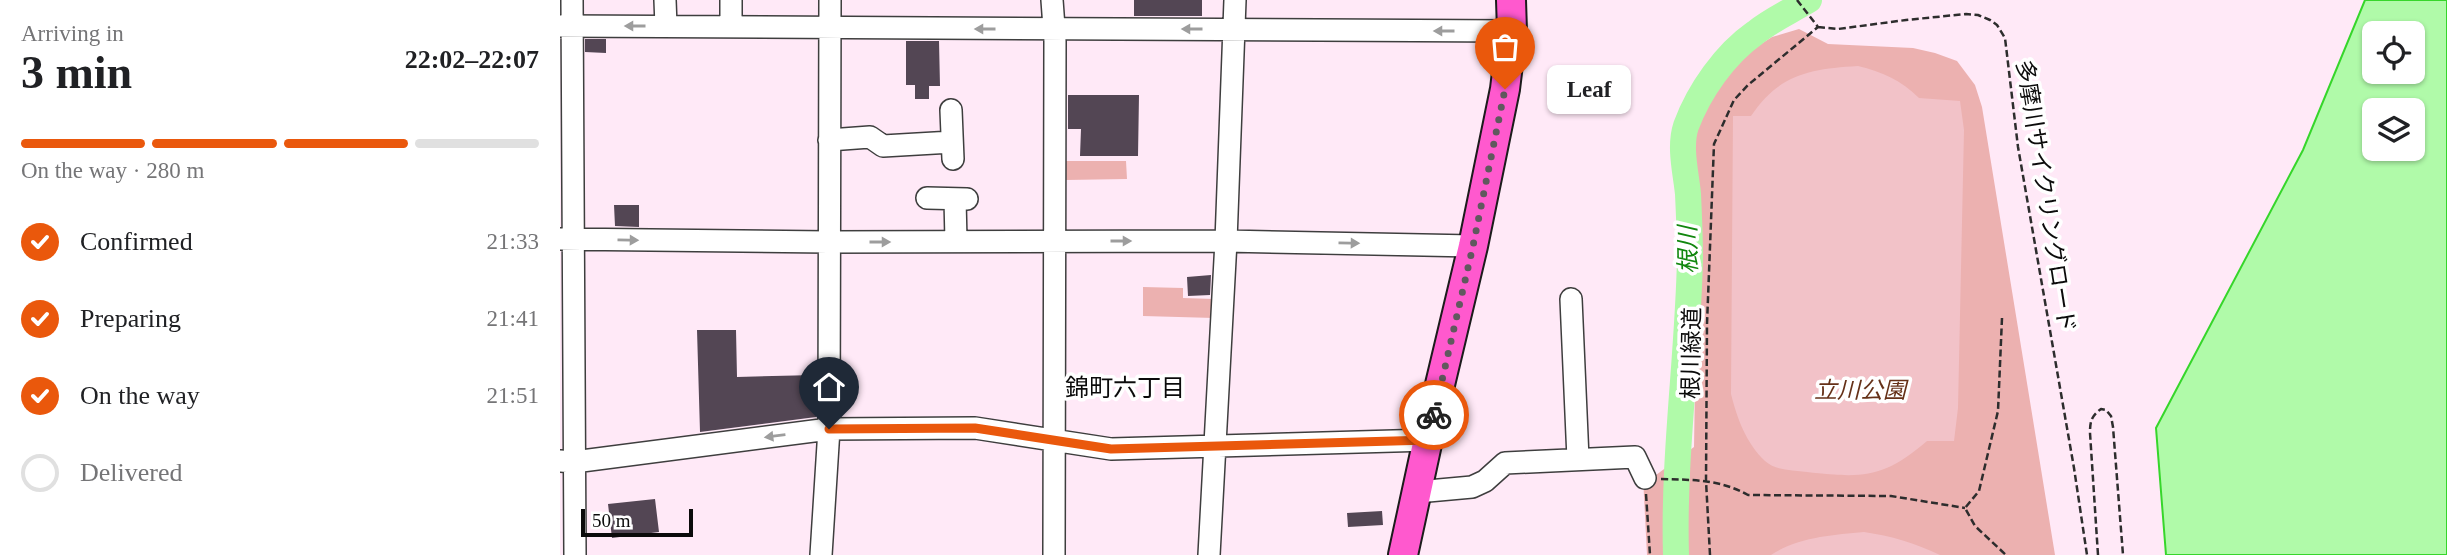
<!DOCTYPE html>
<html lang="en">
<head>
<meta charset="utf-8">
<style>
  :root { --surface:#fff; --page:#f6f6f6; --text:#202124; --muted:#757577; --line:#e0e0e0; --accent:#ea580c }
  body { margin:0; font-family:"Times New Roman","Noto Sans JP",serif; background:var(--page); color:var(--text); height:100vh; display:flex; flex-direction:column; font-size:26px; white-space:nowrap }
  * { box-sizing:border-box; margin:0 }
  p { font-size:23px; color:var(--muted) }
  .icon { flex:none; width:38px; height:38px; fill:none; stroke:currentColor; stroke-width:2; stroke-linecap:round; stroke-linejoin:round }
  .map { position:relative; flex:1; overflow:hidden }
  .details { display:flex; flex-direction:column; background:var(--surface); width:560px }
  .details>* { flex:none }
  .controls { position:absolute; left:1802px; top:21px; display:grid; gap:14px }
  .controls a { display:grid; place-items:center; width:63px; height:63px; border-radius:10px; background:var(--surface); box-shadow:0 2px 5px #0004; font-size:35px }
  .scale { position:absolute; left:21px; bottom:18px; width:112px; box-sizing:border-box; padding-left:7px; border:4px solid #0b0b0b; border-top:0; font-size:19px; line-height:24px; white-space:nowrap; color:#0b0b0b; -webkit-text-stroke:5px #fff; paint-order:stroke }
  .pin { position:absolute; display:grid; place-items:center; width:60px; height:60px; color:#fff; margin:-72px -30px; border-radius:50% 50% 50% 0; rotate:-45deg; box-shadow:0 0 7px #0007 }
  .pin .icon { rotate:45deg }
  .courier { position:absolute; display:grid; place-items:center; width:70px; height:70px; margin:-35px; border:5px solid #ea580c; border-radius:50%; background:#fff; color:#222; box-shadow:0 2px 9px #0007 }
  .bubble { position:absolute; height:49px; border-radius:10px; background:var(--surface); box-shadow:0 2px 5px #0004; font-size:23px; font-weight:700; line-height:49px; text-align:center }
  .overview em { font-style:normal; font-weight:700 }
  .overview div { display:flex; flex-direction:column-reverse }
  .overview { display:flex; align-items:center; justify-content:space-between; height:119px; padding:0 21px }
  h1 { font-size:46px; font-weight:700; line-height:52px }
  .bar { display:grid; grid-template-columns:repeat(4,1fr); gap:10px 7px; align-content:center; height:84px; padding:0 21px }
  .bar i { height:9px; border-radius:5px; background:var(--line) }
  .bar .current { background:var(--accent) }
  .bar p { grid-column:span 4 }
  ol { padding:0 21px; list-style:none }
  li { display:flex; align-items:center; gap:21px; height:77px }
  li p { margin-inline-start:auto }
  li .icon { padding:7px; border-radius:50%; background:var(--accent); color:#fff; stroke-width:4 }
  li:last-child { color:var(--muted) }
  li i { width:38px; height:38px; border:4px solid var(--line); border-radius:50% }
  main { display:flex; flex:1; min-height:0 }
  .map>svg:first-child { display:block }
  .green { fill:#ecb1b0 }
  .pitch { fill:#f2c2c8 }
  .water { fill:#b0faa9; stroke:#36d62b; stroke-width:2; fill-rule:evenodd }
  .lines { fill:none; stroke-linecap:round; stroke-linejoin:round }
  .river { stroke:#b0faa9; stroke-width:26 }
  .building { fill:#534654 }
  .minor-casing { stroke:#3e3e3e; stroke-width:24 }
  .major-casing { stroke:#1c1c1c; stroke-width:32 }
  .path { stroke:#2d2d2d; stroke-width:2.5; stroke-dasharray:7 3.5; stroke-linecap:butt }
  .minor { stroke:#fff; stroke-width:21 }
  .major { stroke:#ff59ce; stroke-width:28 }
  .path-bridge { stroke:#2d2d2d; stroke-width:2.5; stroke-dasharray:7 3.5; stroke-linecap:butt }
  .oneway { fill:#9d9d9d }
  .done { stroke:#60595e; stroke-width:7; stroke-dasharray:0 12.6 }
  .route { stroke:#ea580c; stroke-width:9 }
  .labels { text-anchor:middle; stroke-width:7; stroke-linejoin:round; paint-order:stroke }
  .street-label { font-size:23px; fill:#0b0b0b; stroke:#fff }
  .park-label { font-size:23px; font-style:italic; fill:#663118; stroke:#fff }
  .water-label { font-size:24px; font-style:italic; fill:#11870e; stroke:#fff }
  .neighbourhood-label { font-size:24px; fill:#0b0b0b; stroke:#fff }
</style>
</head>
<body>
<main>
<section class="details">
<div class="overview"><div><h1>3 min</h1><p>Arriving in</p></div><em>22:02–22:07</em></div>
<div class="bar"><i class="current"></i><i class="current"></i><i class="current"></i><i></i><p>On the way · 280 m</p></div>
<ol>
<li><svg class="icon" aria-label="check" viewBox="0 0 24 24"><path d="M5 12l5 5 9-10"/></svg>Confirmed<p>21:33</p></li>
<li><svg class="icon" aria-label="check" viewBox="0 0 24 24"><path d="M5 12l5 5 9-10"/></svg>Preparing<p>21:41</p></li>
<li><svg class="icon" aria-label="check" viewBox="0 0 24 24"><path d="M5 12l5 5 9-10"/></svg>On the way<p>21:51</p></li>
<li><i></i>Delivered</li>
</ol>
</section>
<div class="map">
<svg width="1887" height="555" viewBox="0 0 1887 555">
  <rect width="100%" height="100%" fill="#ffe9f7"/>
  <path class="green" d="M1239 29 1268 44 1353 48 1375 53 1397 61 1415 85 1422 107 1495 555H1087L1083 477 1096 475 1134 447 1137 267 1132 153 1140 115 1159 82 1179 58 1212 37Z
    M505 161H566L567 179 506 180Z
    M583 287 623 288V298L654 299V318L583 316Z"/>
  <path class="pitch" d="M1298 66C1322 72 1341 80 1359 98L1400 101 1404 130 1398 408 1394 441H1367C1323 479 1302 478 1247 472 1233 470 1216 471 1205 461 1186 443 1177 418 1171 394L1173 116H1191C1219 74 1250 69 1298 66Z
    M1304 532C1331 536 1355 543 1380 555H1211C1238 537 1273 535 1304 532Z"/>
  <path class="water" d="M1805 0H1887V555H1606L1596 428 1743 150ZM1815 33H1853V72H1815ZM1815 110H1853V149H1815Z"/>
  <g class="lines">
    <path class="river" d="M1116 555C1113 456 1128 357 1130 258 1130 237 1129 215 1128 194 1126 173 1119 147 1126 126 1139 91 1165 54 1195 33 1211 20 1231 11 1249 0"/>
  </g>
  <path class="building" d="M574 0H642V16H574Z
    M25 39H46V53L25 52Z
    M346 41H379L380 86H369V99H355V85H346Z
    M508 95H579L578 156H520L521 129H508Z
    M54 205H79V227L55 226Z
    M651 275 650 295 628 296 627 277Z
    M137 330H176L177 377 256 375V417L140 432Z
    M95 499 99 532 52 538 48 504Z
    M822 511 823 525 788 527 787 513Z"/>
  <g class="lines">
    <defs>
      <path id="minor" d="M12 0 15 555
        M105 0 106 26
        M171 0V27
        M492 0 495 41 494 555
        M0 26 952 31
        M391 110 393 159
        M269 140 310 137 323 146 392 142
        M367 198 407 199
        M395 199 396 241
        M0 239 268 242 666 241 913 246
        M1011 299 1018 459
        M0 461 14 462 269 429 415 428 551 449 869 440
        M857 492 912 487 925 481 945 463 1075 457 1085 478
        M261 555 269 429 270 0
        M649 555 666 241 675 0"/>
      <path id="major" d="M843 555 878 393 913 246 945 89 952 31 951 0"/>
    </defs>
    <use href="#minor" class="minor-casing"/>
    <use href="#major" class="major-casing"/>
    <path class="path" d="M1237 0 1258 27
      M1258 27 1278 29 1346 20 1406 14 1418 15 1430 20 1437 25 1445 38 1458 147 1514 468 1527 555
      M1442 318 1438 411 1419 491 1405 508 1415 526 1446 555
      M1101 479C1133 480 1159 479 1188 495L1331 496 1405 508
      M1086 494 1090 555
      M1150 555 1146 481 1147 324 1154 144 1174 100 1188 85 1258 27
      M1538 555 1530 433C1530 422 1531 416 1541 409L1546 410 1551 416 1553 427 1563 555"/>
    <use href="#minor" class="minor"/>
    <use href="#major" class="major"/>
    <path class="path-bridge" d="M851 429H892"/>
  </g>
  <defs><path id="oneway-solid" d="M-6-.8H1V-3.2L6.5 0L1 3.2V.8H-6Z" transform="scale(1.75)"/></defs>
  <g class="oneway">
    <use href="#oneway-solid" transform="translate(75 26) rotate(180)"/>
    <use href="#oneway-solid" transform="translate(425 29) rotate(-180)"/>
    <use href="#oneway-solid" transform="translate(632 29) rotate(180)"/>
    <use href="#oneway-solid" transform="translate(884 31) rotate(-180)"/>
    <use href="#oneway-solid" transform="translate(68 240) rotate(1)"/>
    <use href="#oneway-solid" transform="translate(561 241)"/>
    <use href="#oneway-solid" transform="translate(320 242)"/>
    <use href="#oneway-solid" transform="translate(789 243) rotate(1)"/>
    <use href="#oneway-solid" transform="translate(215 436) rotate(173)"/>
  </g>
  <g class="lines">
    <path class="done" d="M874 415 913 246 945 89"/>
    <path class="route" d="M269 429 415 428 551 449 869 440 874 415"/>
  </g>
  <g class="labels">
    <g class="street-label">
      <text transform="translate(1486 196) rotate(81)" y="8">多摩川サイクリングロード</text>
      <text transform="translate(1131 353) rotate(-89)" y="8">根川緑道</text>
    </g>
    <g class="park-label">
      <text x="1300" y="398">立川公園</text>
    </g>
    <g class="water-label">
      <text transform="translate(1128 250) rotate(-91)" y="8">根川</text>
    </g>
    <g class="neighbourhood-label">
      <text x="565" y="396">錦町六丁目</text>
    </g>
  </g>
</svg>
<div class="controls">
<a><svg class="icon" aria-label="locate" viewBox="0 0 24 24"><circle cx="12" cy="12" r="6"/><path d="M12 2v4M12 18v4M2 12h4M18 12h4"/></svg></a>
<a><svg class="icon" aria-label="layers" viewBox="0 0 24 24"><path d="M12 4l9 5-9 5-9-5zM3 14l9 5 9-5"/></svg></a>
</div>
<div class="scale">50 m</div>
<div class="pin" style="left:945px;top:89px;background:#ea580c"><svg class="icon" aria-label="bag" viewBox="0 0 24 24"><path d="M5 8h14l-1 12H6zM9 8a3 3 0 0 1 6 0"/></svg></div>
<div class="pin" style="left:269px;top:429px;background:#1f2937"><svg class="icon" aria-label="home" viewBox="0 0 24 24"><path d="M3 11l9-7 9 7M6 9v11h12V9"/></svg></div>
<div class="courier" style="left:874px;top:415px"><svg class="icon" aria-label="bike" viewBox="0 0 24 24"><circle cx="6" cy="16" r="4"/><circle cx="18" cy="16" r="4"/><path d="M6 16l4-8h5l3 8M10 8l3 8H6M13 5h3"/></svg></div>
<div class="bubble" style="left:987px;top:65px;width:84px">Leaf</div>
</div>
</main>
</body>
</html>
